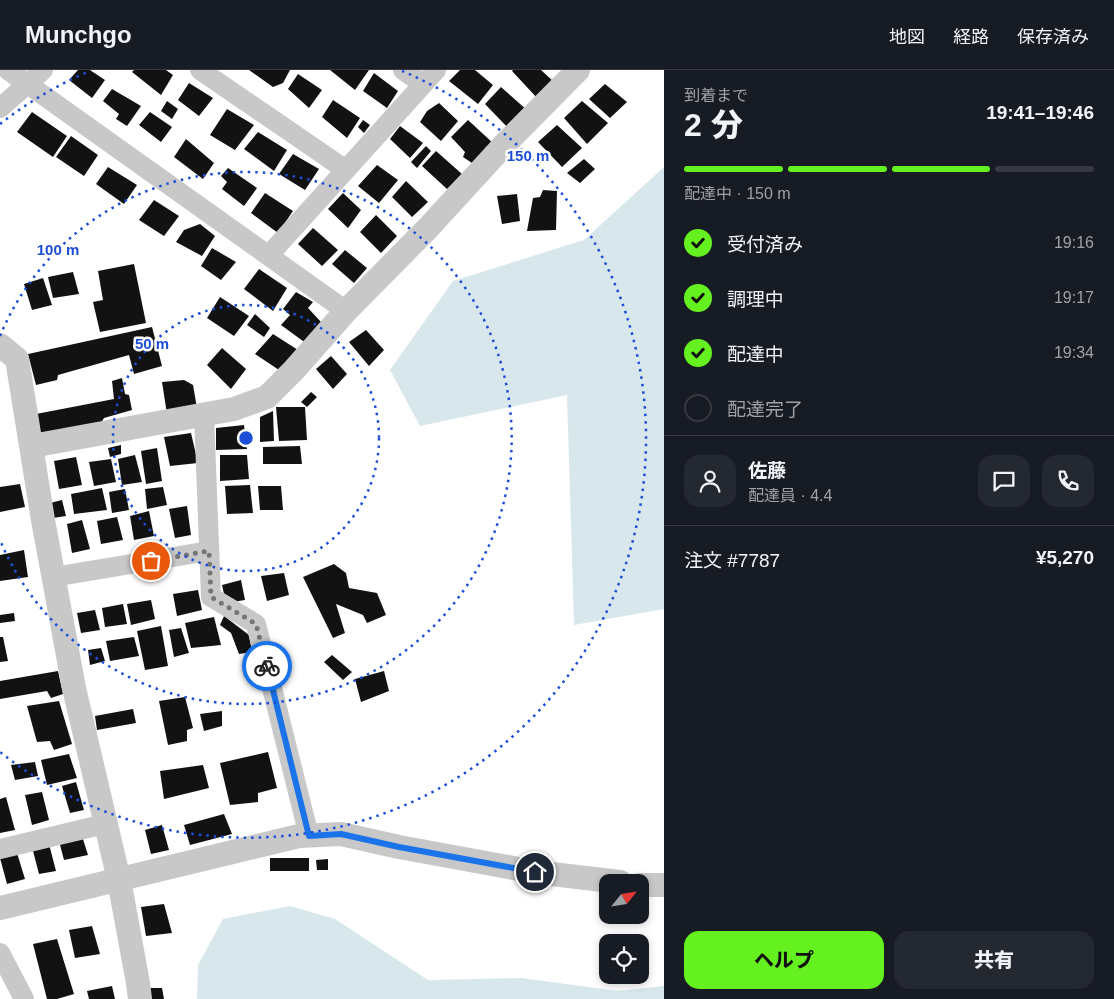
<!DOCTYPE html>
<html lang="ja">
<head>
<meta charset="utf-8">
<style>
  :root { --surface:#171b24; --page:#242831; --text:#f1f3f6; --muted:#9ea1a6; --line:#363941; --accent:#65f020 }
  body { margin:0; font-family:Arial,"Noto Sans JP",sans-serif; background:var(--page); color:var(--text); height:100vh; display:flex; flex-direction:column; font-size:19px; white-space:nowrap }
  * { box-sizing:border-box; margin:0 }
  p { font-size:16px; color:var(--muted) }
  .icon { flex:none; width:28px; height:28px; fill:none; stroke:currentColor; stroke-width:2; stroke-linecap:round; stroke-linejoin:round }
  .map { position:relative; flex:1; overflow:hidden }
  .drawer { display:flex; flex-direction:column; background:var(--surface); width:450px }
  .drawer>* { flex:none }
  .needle { width:32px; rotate:60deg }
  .tools { position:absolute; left:599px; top:804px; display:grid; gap:10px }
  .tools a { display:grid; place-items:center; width:50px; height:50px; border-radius:10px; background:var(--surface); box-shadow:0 2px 8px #0003; font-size:25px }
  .pin { position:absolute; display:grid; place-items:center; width:42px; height:42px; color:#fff; margin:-21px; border:2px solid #fff; border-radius:50%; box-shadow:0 1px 5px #0007 }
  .courier { position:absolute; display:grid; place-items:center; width:50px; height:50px; margin:-25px; border:4px solid #1a73e8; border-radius:50%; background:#fff; color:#222; box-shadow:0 1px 6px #0007 }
  .headline em { font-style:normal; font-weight:800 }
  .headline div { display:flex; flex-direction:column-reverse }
  .headline { display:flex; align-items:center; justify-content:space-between; height:85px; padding:0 20px }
  h1 { font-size:32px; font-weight:800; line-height:38px }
  .bar { display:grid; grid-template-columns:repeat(4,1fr); gap:8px 5px; align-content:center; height:60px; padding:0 20px }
  .bar i { height:6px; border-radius:4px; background:var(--line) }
  .bar .on { background:var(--accent) }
  .bar p { grid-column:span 4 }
  .line { display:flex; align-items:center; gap:12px; padding:0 20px; border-top:1px solid var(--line) }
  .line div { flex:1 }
  .round { display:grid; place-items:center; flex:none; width:52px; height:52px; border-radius:15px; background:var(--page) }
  ol { padding:0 20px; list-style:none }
  li { display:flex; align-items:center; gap:15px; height:55px }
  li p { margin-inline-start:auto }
  li .icon { padding:5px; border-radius:50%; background:var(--accent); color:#111; stroke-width:4 }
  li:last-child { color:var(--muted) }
  li i { width:28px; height:28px; border:2px solid var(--line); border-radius:50% }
  .cta { display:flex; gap:10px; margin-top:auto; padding:10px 20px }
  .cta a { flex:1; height:58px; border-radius:15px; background:var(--accent); color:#111; font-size:20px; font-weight:800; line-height:58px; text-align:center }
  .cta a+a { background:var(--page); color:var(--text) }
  header { display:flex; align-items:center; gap:30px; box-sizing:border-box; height:70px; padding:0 25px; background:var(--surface); border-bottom:1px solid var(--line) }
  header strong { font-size:24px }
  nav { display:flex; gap:28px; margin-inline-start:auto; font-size:18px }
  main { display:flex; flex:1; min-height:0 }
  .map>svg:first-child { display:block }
  .green { fill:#d7e7eb }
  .building { fill:#121212 }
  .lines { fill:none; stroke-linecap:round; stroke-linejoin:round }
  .minor { stroke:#c8c8c8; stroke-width:20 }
  .tertiary { stroke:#c8c8c8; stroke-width:24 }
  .done { stroke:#757575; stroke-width:5; stroke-dasharray:0 9 }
  .route { stroke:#1a73e8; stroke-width:6 }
  .ring { fill:none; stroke:#1d4ed8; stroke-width:2.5; stroke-dasharray:2.5 5 }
  .centre { fill:#1d4ed8; stroke:#fff; stroke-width:2.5 }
  .ring-label { font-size:15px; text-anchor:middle; font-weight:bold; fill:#1d4ed8; stroke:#fff; stroke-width:5; stroke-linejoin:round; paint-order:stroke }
</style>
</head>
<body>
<header>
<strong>Munchgo</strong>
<nav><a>地図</a><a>経路</a><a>保存済み</a></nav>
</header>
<main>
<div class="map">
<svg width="664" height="929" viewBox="0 0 664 929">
  <rect width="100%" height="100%" fill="#fff"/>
  <path class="green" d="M664 97V539L574 555 567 325 420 356 390 300 453 211 584 170Z
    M290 836 335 849 428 910 521 908 618 921 664 916V929H197L198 895 223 849Z"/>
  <path class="building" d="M78 0H90L105 10 92 28 69 10Z
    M134 0H166L173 5 161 25 132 2Z
    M249 0H290L283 13 273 17Z
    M330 0H369L355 20Z
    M460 0H475L493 15 478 34 449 11Z
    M513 0H541L554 12 538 29 512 1Z
    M374 3 398 21 387 38 363 21Z
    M298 4 322 20 309 38 288 19Z
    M189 13 213 28 199 46 178 30Z
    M605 14 627 32 610 48 589 29Z
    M501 17 528 41 510 60 485 34Z
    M112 19 141 36 127 56 116 49 119 44 103 31Z
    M333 30 360 48 347 68 322 47Z
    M167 31 178 39 172 49 161 41Z
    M582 31 608 53 587 74 564 48Z
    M439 33 458 51 441 71 420 52 427 41Z
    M227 39 254 55 235 80 210 65Z
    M32 42 67 66 53 87 17 62Z
    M150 42 172 57 161 72 139 55Z
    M363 50 370 55 364 63 358 57Z
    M468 50 494 74 475 95 463 87 465 82 451 67Z
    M557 55 582 78 562 97 538 72Z
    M400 56 423 73 410 88 390 69Z
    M258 62 287 80 274 101 244 79Z
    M71 66 98 85 84 106 56 87Z
    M186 69 214 93 203 109 174 87Z
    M426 76 431 81 417 98 411 92Z
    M436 81 462 104 447 119 422 96Z
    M293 84 319 99 305 120 279 104Z
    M584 89 595 99 580 113 567 103Z
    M377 95 398 110 379 133 358 116Z
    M108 97 137 115 124 134 96 114Z
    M228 98 257 118 244 136 222 119 227 112 221 106Z
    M406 111 428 132 412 147 392 127Z
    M543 120 557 121 556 160 527 161 533 128 540 127Z
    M265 123 293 141 278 163 251 143Z
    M343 123 361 140 348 158 328 139Z
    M517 124 520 151 502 154 497 126Z
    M154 130 179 146 164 166 139 150Z
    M376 145 397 166 381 183 360 162Z
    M200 154 215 166 202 186 176 172 184 160Z
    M313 158 338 180 322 196 298 174Z
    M212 178 236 192 221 210 201 196Z
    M345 180 367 198 354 213 332 194Z
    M134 194 146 253 100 262 93 232 103 230 98 201Z
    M259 199 287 218 273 241 244 219Z
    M73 202 79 224 53 228 48 207Z
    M43 208 52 235 32 240 24 214Z
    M296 222 313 232 308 238 321 252 307 274 281 255 290 245 283 239Z
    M220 227 249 246 234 266 207 248Z
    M255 244 270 258 264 267 247 255Z
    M152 257 162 296 134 304 129 285 58 305 57 310 36 315 28 284Z
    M366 260 384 280 369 296 349 272Z
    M273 264 298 280 282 302 255 284Z
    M222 278 246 299 231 319 207 295Z
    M331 286 347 304 333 319 316 299Z
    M122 308 125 324 129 325 132 340 104 348 101 353 40 367 36 344 114 329 112 311Z
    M184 310 193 315 197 338 167 344 162 312Z
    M311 322 317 327 307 337 301 332Z
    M276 337H305L307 370 279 371Z
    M273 341 274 371 260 372V347Z
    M244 355 247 379 216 380V358Z
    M191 363 198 393 170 396 164 367Z
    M121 375V384L110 387 108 378Z
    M300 376 302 394H263V377Z
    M157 378 162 411 146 414 141 381Z
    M135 385 142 412 122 415 118 389Z
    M220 385H247L249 409 220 411Z
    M76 387 82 415 59 419 54 391Z
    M111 389 116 412 94 416 89 392Z
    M20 414 25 437 0 442V417Z
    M250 415 253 443 227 444 225 416Z
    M258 416H281L283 440H260Z
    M163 417 167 435 147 439 145 419Z
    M102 418 107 440 74 444 71 424Z
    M125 419 129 440 112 443 109 422Z
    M62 430 66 446 53 448 50 433Z
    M187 436 191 465 175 468 169 439Z
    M149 441 154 466 134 470 130 446Z
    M117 447 123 470 101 474 97 451Z
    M82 450 90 479 72 483 67 454Z
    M24 480 28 507 0 511V485Z
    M334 494 346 503 349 518 377 523 386 545 367 553 363 545 336 534 345 563 333 568 303 507Z
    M284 503 289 525 267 531 261 506Z
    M241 510 245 530 226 533 222 515Z
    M198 520 202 540 177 546 173 524Z
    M151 530 155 549 131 555 127 534Z
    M123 534 127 554 105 557 102 538Z
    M95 540 100 560 81 563 77 543Z
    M14 543 15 551 0 553V545Z
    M224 546 249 565 252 582 239 584 231 563 220 555Z
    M214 547 221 575 191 578 185 553Z
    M161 556 168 596 145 600 137 561Z
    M181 558 189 583 174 587 169 560Z
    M0 567H3L8 591 0 592Z
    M134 567 139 586 110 591 106 571Z
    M101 578 105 591 90 595 88 580Z
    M332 585 352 602 343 610 324 592Z
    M58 601 63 624 51 628 47 621 0 629V611Z
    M384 601 389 621 361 632 355 609Z
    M185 627 193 658 187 660V671L168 675 159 631Z
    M59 631 72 674 54 680 50 671 37 672 27 636Z
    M133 639 136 653 97 660 95 646Z
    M222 641V656L204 661 200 644Z
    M268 682 277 718 258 723V732L230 735 220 693Z
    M69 684 77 708 47 715 41 690Z
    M35 692 38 706 15 710 11 695Z
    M203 695 209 718 164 729 160 701Z
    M76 712 84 740 70 743 62 716Z
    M42 722 49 750 32 755 25 725Z
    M6 727 15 760 0 763V729Z
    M224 744 232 764 190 775 184 755Z
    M162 755 169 780 151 784 145 760Z
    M82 766 88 785 64 790 59 771Z
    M49 774 56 801 39 804 32 777Z
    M17 783 25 809 7 814 0 788Z
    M270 788H309V801H270Z
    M328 789V800H317L316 790Z
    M164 834 172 863 146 866 141 837Z
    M92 856 100 884 75 888 69 860Z
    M57 869 74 924 57 929H47L33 874Z
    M112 916 115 929H89L87 921Z
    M144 918H162L164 929H146Z"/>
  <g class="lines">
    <path class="minor" d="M8 0 346 241
      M200 0 346 100
      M403 0 423 14
      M0 38 43 0
      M269 185 436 0
      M204 344 211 527 256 554 309 766
      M53 507 209 481
      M0 779 105 754
      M0 883 24 929"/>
    <path class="tertiary" d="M0 275 17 289 43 450 74 618 119 810 138 913 140 929
      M32 376 234 339 267 327 294 300 346 241 428 158 503 76 578 0
      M640 815H664
      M0 838 299 766 341 764 399 777 535 802 620 812"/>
  </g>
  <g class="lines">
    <path class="done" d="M151 491 209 481 211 527 256 554 267 596"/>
    <path class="route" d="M267 596 309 766 341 764 399 777 535 802"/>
  </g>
  <g class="ring">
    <circle cx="246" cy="368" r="133"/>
    <path d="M0 266A266 266 0 1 1 0 470"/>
    <path d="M0 54A399 399 0 0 1 90 1M402 1A399 399 0 1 1 0 682"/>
  </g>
  <circle cx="246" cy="368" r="8" class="centre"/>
  <g class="ring-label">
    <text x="528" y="91">150 m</text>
    <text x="58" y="185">100 m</text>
    <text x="152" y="279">50 m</text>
  </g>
</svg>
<div class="tools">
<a><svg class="needle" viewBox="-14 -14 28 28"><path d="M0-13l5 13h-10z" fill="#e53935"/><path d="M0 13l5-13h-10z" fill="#9ea1a6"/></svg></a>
<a><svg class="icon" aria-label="locate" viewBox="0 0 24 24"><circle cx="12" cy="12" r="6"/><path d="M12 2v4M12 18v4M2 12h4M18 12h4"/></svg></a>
</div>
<div class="pin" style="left:151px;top:491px;background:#ea580c"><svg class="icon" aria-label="bag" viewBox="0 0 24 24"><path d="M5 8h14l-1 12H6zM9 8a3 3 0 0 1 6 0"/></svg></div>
<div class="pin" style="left:535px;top:802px;background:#1f2937"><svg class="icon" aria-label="home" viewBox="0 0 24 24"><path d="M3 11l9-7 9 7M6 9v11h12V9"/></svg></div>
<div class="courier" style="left:267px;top:596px"><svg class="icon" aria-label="bike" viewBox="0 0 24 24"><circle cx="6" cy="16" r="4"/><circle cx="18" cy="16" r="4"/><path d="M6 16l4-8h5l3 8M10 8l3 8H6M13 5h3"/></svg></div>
</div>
<section class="drawer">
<div class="headline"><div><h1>2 分</h1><p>到着まで</p></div><em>19:41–19:46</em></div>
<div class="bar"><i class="on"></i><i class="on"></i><i class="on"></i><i></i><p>配達中 · 150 m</p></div>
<ol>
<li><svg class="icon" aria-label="check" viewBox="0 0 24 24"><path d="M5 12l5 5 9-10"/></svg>受付済み<p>19:16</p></li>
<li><svg class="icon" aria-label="check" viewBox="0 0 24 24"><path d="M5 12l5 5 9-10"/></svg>調理中<p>19:17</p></li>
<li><svg class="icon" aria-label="check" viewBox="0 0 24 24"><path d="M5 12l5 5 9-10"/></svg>配達中<p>19:34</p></li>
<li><i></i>配達完了</li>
</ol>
<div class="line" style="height:90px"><a class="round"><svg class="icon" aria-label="person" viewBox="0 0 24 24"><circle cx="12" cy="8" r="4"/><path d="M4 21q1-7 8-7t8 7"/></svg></a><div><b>佐藤</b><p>配達員 · 4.4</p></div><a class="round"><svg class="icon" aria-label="chat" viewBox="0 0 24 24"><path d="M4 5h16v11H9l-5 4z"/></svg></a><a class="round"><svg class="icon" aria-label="phone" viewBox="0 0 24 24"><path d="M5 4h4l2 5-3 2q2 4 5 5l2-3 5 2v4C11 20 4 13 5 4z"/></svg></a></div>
<div class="line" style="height:65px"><div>注文 #7787</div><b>¥5,270</b></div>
<div class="cta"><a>ヘルプ</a><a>共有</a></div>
</section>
</main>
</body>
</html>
